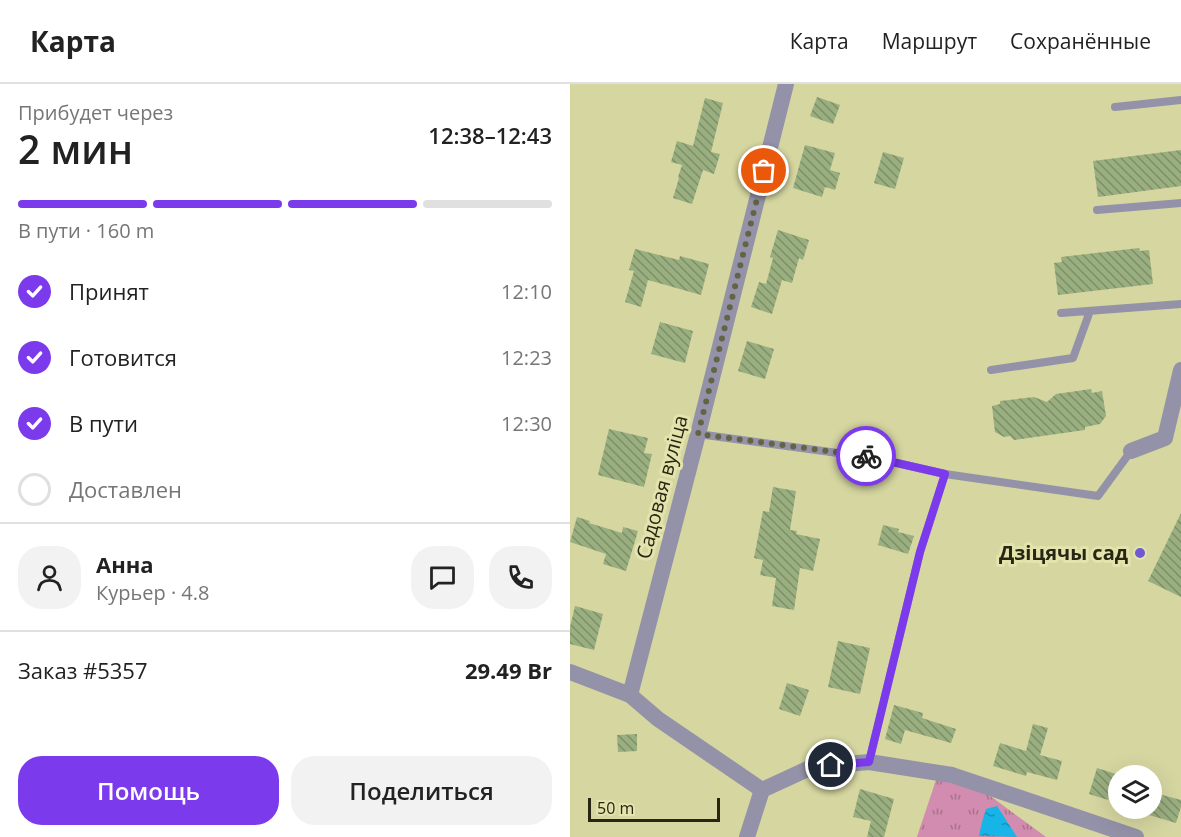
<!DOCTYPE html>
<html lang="ru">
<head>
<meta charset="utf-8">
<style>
  :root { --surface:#fff; --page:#f2f2f2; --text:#222; --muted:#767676; --line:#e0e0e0; --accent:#7c3aed }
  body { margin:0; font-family:"Open Sans",sans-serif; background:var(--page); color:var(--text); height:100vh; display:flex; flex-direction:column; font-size:22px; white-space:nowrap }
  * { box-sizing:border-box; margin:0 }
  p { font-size:20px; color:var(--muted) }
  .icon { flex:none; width:33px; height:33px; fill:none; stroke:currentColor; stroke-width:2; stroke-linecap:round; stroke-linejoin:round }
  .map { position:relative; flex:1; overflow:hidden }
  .drawer { display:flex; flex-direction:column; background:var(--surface); width:570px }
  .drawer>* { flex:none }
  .fabs { position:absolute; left:538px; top:681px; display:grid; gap:12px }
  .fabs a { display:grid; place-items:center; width:54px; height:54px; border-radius:50%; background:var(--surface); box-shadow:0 6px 24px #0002; font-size:30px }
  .scale { position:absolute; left:18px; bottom:15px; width:132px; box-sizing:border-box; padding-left:6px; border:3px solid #272612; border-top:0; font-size:16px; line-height:21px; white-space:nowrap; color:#272612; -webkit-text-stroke:4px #e2e3ad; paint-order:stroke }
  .pin { position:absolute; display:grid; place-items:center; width:51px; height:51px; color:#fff; margin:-26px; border:3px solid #fff; border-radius:50%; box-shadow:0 2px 6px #0007 }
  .courier { position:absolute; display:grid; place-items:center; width:60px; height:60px; margin:-30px; border:4px solid #7c3aed; border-radius:50%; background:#fff; color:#222; box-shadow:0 2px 8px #0007 }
  .headline em { font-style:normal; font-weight:600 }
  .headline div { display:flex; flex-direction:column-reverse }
  .headline { display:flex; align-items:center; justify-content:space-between; height:102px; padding:0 18px }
  h1 { font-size:39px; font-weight:600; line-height:45px }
  .bar { display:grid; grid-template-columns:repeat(4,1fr); gap:9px 6px; align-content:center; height:72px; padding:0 18px }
  .bar i { height:8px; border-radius:4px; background:var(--line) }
  .bar .on { background:var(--accent) }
  .bar p { grid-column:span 4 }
  .line { display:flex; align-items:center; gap:15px; padding:0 18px; border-top:2px solid var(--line) }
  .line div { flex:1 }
  .round { display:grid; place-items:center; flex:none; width:63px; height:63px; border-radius:24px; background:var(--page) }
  ol { padding:0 18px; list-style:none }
  li { display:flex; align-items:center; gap:18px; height:66px }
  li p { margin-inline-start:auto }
  li .icon { padding:6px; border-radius:50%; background:var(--accent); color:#fff; stroke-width:4 }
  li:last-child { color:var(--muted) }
  li i { width:33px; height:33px; border:3px solid var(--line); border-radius:50% }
  .cta { display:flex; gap:12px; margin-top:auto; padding:12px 18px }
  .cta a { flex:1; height:69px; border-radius:24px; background:var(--accent); color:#fff; font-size:24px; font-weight:600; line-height:69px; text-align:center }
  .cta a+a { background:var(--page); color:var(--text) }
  header { display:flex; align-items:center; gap:36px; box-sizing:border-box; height:84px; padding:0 30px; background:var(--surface); border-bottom:2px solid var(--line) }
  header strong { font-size:28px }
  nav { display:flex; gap:33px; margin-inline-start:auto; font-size:21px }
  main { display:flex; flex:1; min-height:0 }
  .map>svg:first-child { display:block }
  .grass { fill:url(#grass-tufts) }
  .water { fill:url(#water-ripples) }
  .building { fill:url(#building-back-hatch) }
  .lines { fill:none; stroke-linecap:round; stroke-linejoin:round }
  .service { stroke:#9492a8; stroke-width:8 }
  .minor { stroke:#9492a8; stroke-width:16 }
  .done { stroke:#646444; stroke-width:6; stroke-dasharray:0 10.8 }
  .route { stroke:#7c3aed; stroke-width:8 }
  .poi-dot { fill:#7058d2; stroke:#e2e3ad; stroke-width:2 }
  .labels { text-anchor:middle; stroke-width:6; stroke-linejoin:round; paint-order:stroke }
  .street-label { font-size:20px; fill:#272612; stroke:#e2e3ad }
  .poi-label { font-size:20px; font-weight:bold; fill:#272612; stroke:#e2e3ad; text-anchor:end }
</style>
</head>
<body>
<header>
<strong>Карта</strong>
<nav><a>Карта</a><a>Маршрут</a><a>Сохранённые</a></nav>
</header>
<main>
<section class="drawer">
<div class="headline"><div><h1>2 мин</h1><p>Прибудет через</p></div><em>12:38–12:43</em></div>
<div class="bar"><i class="on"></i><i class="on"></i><i class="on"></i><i></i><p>В пути · 160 m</p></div>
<ol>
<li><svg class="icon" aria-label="check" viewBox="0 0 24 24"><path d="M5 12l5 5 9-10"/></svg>Принят<p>12:10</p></li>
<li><svg class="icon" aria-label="check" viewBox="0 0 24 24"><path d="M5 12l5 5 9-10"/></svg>Готовится<p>12:23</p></li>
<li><svg class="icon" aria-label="check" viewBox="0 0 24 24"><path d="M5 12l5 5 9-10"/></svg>В пути<p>12:30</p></li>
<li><i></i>Доставлен</li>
</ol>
<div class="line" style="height:108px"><a class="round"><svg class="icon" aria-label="person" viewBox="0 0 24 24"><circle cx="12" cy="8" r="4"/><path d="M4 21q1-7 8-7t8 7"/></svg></a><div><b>Анна</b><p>Курьер · 4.8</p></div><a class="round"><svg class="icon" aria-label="chat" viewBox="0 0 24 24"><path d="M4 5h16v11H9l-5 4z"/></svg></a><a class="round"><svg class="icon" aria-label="phone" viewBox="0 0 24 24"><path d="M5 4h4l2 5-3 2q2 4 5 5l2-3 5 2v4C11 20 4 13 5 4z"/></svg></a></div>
<div class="line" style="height:78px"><div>Заказ #5357</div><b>29.49 Br</b></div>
<div class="cta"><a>Помощь</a><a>Поделиться</a></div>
</section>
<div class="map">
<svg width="611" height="753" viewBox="0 0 611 753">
  <defs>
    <pattern id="grass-tufts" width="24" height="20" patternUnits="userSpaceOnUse" patternTransform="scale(1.5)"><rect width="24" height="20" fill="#d18caf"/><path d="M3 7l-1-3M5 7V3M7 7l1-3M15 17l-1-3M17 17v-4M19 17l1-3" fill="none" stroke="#aa728d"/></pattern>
    <pattern id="water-ripples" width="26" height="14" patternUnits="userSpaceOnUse" patternTransform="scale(1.5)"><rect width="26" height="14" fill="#17b4e8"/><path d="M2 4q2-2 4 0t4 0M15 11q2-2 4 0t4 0" fill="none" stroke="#1592bb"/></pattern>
    <pattern id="building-back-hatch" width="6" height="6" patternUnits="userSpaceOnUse" patternTransform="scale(1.5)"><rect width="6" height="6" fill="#9aaf80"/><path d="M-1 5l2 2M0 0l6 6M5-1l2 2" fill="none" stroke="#7e8e67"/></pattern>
  </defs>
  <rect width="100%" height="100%" fill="#d5d6a0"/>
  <path class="grass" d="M367 693 408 703 476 753H347Z"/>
  <path class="water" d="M427 722 447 753 409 752 412 738 416 725Z"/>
  <path class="building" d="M247 13 270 21 263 40 240 32Z
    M135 14 153 19 141 68 150 70 144 90 133 86 122 120 103 114 109 94 108 93 112 81 101 78 107 57 123 62Z
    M235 61 265 69 260 86 270 89 265 106 255 103 252 113 223 104Z
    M611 66V102L528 113 523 77Z
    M313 68 334 74 325 105 304 99Z
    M208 146 239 156 233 176 229 174 222 199 212 196 202 230 181 223 189 198 196 200 203 174 200 173Z
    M569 164 570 167 579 166 583 200 488 211 484 179 492 178 491 173Z
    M65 165 109 176 110 172 139 180 131 211 78 196 71 223 55 218 64 187 59 186Z
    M90 238 123 247 115 279 81 270Z
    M177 257 204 265 195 295 168 287Z
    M521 305 522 309 532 307 536 332 530 340 515 343V346L444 356 440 352 434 353 425 348 422 322 430 320V317L464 313 477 318 486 310Z
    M39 345 78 354 74 369 82 370 74 403 28 391Z
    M203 403 226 407 220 446 227 447 226 450 250 455 243 487 230 484 224 526 202 522 206 494 190 491 193 476 184 474 193 427 199 428Z
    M611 429V513L578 497Z
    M7 433 20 437 19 439 52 449 53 443 68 447 56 487 33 480 36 470 0 458Z
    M313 441 329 445 328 448 344 452 338 470 308 461Z
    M5 522 33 530 24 566 0 560V543Z
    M268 557 300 564 290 610 258 603Z
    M217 599 239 606 230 632 209 625Z
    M324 621 353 629 352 634 386 645 381 659 335 646 331 660 315 655Z
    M463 640 478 644 470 671 492 677 487 696 457 688 456 692 423 682 430 659 456 667Z
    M67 650V667L48 668 47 651Z
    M527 684 546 690 538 716 519 710Z
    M290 705 324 715 314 753H297L301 737 283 733Z
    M585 709 611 716V723L606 739 579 731 581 724H582Z"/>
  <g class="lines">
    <path class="service" d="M545 23 611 16
      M527 126 611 119
      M491 229 611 220
      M421 286 503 274 520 227
      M128 350 305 374 375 390
      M299 678 350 468 375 390 528 412 561 367"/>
    <path class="minor" d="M561 367 595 354 611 286
      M0 588 60 611
      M192 706 242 683 299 678 382 691 566 753
      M177 753 192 706 88 635 60 611 128 350 216 0"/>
  </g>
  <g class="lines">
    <path class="done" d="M194 87 128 350 296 372"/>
    <path class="route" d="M261 681 299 678 350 468 375 390 296 372"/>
  </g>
  <circle class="poi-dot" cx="570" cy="469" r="6"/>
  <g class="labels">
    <g class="street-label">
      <text transform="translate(92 403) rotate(-75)" y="7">Садовая вуліца</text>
    </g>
    <g class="poi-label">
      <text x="558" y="476">Дзіцячы сад</text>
    </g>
  </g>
</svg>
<div class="fabs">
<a><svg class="icon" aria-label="layers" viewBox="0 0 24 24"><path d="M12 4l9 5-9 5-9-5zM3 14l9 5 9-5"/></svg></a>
</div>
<div class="scale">50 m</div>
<div class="pin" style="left:194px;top:87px;background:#ea580c"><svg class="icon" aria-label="bag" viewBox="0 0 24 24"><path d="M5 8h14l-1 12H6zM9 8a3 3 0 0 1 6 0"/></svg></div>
<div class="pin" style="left:261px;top:681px;background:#1f2937"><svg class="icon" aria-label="home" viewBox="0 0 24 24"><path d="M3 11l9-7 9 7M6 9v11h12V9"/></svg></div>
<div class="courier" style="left:296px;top:372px"><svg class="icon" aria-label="bike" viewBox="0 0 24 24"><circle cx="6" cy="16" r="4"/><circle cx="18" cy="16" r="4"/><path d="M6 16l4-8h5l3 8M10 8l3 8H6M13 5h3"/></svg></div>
</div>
</main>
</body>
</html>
